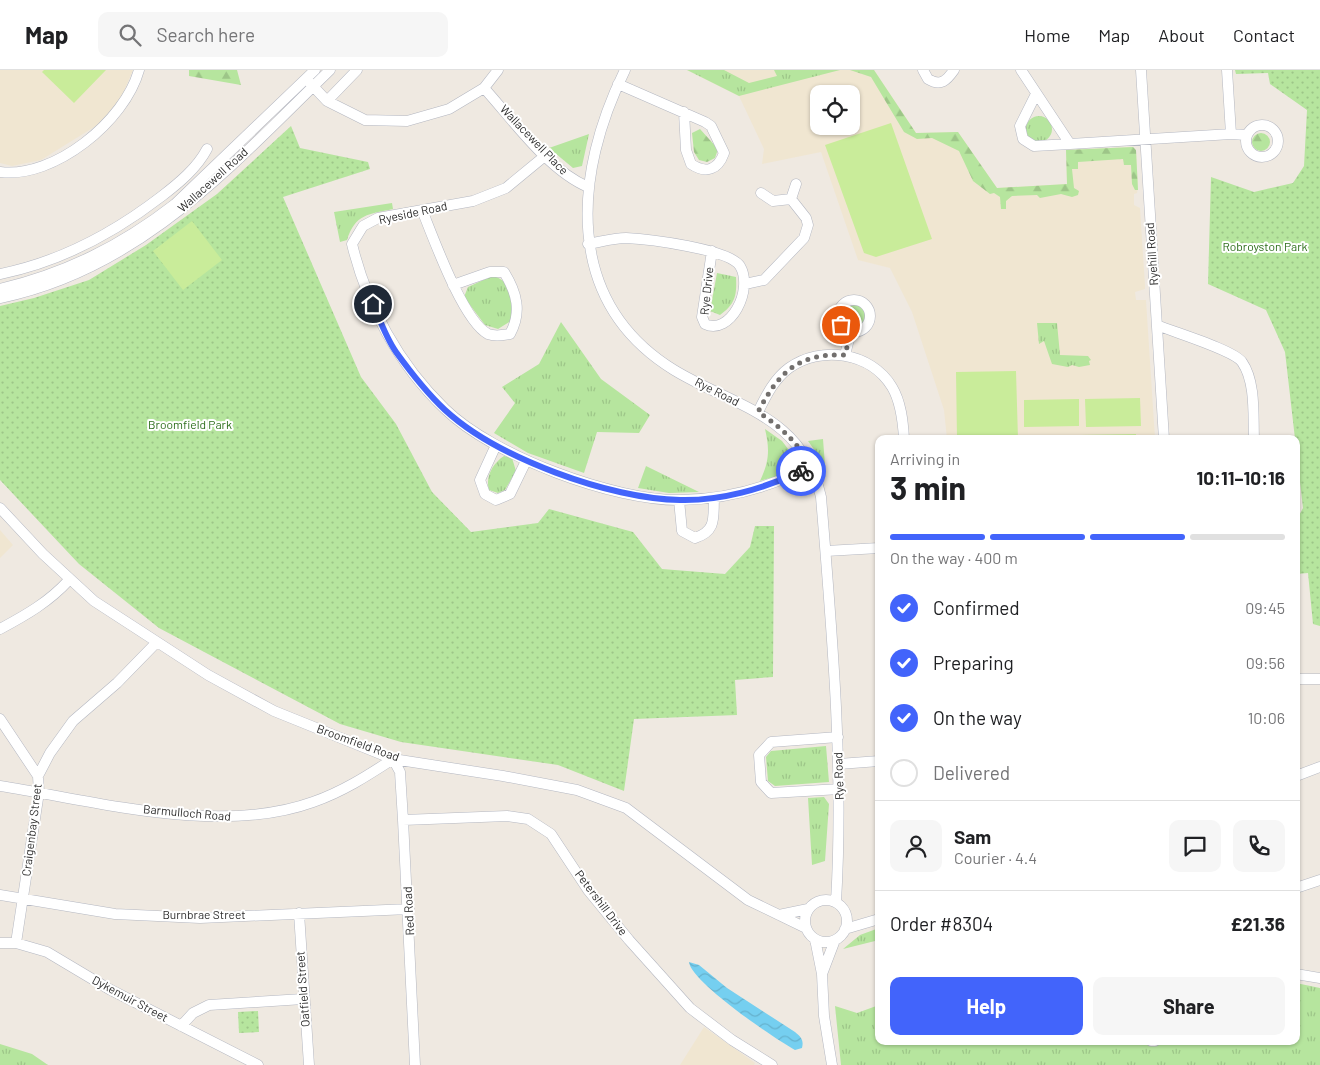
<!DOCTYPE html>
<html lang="en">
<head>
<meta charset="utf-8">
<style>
  :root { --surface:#fff; --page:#f6f6f6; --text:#202124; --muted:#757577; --line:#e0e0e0; --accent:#4264fb }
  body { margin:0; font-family:Barlow,sans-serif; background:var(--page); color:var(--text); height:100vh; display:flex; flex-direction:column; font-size:19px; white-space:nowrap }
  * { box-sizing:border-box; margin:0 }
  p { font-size:16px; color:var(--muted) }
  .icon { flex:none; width:28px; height:28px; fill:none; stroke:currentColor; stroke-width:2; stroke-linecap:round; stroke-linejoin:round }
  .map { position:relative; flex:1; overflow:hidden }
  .panel { position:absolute; left:875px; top:365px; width:425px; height:610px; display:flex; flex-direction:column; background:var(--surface); border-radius:10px; box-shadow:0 1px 4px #0004 }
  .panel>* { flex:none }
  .controls { position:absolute; left:810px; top:15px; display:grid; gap:10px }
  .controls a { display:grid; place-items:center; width:50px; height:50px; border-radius:10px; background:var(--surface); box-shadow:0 1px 4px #0004; font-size:25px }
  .pin { position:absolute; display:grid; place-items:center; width:42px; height:42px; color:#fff; margin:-21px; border:2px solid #fff; border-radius:50%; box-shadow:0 1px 5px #0007 }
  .courier { position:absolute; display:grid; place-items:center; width:50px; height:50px; margin:-25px; border:4px solid #4264fb; border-radius:50%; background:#fff; color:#222; box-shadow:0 1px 6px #0007 }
  .head em { font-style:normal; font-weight:700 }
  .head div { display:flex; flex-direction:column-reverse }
  .head { display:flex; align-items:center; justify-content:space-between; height:85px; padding:0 15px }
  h1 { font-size:32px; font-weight:700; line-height:38px }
  .bar { display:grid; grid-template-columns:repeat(4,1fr); gap:8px 5px; align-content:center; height:60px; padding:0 15px }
  .bar i { height:6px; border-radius:4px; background:var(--line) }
  .bar .current { background:var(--accent) }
  .bar p { grid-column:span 4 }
  .line { display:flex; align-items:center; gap:12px; padding:0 15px; border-top:1px solid var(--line) }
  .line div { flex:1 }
  .round { display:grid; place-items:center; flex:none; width:52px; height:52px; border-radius:10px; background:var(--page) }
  ol { padding:0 15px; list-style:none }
  li { display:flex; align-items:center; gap:15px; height:55px }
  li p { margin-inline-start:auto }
  li .icon { padding:5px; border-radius:50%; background:var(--accent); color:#fff; stroke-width:4 }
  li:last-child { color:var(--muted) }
  li i { width:28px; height:28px; border:2px solid var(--line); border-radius:50% }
  .primary-button { display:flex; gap:10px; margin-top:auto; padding:10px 15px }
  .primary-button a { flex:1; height:58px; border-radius:10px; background:var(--accent); color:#fff; font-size:20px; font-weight:700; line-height:58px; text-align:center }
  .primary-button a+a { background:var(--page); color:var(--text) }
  header { display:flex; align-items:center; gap:30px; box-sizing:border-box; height:70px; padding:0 25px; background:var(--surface); border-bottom:1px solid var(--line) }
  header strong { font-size:24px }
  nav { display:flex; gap:28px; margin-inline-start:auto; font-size:18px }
  .search { width:350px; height:45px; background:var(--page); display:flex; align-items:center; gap:12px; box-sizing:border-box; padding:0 18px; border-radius:10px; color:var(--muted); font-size:19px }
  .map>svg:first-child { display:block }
  .education { fill:#f0e6d1; fill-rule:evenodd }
  .grass { fill:url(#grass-tufts) }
  .forest { fill:url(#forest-firs) }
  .park { fill:url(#park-dots) }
  .pitch { fill:#c9ec9a }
  .water { fill:url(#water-waves) }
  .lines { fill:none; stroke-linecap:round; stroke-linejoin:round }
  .minor-casing { stroke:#b4b7c1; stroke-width:11 }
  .minor { stroke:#fff; stroke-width:10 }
  .done { stroke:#726f6d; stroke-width:5; stroke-dasharray:0 9 }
  .route { stroke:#4264fb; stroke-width:6 }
  .labels { text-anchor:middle; stroke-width:4; stroke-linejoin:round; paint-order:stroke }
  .street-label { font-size:12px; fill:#2e2e2e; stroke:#fff }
  .park-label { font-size:12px; fill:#2c6e1b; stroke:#fff }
</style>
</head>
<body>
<header>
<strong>Map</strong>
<div class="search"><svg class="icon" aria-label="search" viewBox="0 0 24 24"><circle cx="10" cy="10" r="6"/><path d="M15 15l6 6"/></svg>Search here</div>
<nav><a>Home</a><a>Map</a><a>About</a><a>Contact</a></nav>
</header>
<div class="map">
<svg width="1320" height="995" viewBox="0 0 1320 995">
  <defs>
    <pattern id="grass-tufts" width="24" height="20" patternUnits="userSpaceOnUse" patternTransform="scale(1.25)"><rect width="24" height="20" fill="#b6e59e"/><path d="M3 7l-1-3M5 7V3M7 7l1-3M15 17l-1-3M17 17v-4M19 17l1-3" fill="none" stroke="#9dc588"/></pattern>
    <pattern id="forest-firs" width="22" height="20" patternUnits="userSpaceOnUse" patternTransform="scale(1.25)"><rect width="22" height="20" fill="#b6e59e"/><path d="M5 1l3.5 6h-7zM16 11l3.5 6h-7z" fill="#9dc588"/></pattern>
    <pattern id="park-dots" width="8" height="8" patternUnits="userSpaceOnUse" patternTransform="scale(1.25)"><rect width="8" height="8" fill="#b6e59e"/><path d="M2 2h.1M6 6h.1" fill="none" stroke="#9dc588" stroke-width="1.8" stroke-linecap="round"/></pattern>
    <pattern id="water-waves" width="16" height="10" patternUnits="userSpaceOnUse" patternTransform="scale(1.25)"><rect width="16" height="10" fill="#75cff0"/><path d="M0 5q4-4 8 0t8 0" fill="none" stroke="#66b2ce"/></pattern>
  </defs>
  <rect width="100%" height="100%" fill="#efe9e1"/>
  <path class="education" d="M0 0H133L120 31 99 54 41 90 12 96 0 93Z
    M687 0H874L916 63 958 62 997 118 1067 114 1066 80 1133 77 1136 80 1138 117 1137 123 1134 124V135L1140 138 1145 216V219L1135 222 1136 230H1146L1155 369H947L944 340 912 242 890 198 858 190 821 82 762 94 764 79 739 26ZM819 24H851V56H819Z
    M0 460 13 475 0 488Z
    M704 957 755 993 754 995H680Z"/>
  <path class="grass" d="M687 0H724L749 13 777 6 774 0H840L739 26Z
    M1026 59a13 13 0 1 1 26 0a13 13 0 1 1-26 0Z
    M589 64 582 96 573 98 549 78Z
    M392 133 393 139C369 144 355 144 347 170L340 172 334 142Z
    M717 203 736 207C737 226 735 234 720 245L710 241Z
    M492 206C513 210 515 233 511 251L498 259 485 255 464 227 468 217Z
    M561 252 601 309 650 345 639 363 597 362 584 403 528 383 494 363 515 333 502 317 539 294Z
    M1037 253H1057L1060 285 1088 286 1091 290 1089 291 1090 295 1079 297 1072 295 1068 297 1052 294 1044 271 1039 274Z
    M765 359 782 371 795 388C793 406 775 406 760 411 769 392 770 380 765 359Z
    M823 369 825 395 808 371Z
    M504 386 512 388 516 401 505 420 498 423 489 420C485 407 493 393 504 386Z
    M646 396 699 422 669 423 638 418Z
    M826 676 829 712 775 716 768 711 766 687 771 681Z
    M824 727 829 734 825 791 812 795 808 728Z
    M879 858V870L843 879 860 865Z
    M1296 913 1320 918V995H841L835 936 857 943 879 935V971H1097L1105 974 1206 975 1214 971H1296Z
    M0 974 32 984 48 995H0Z"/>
  <path class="forest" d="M189 0H237L241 15 189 6Z
    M850 0H874L916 63 958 62 997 118 1067 114 1066 80 1133 77 1136 80 1138 120H1135L1132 114 1131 95H1124L1123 89 1078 92V99H1072L1074 118 1079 121 1078 125 1072 127 1061 124 1040 128 1037 125 1012 126 1006 131V139H1001L1000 127 994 123 990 124 973 111 959 81 932 68 917 69 904 62 871 7Z
    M700 59 718 79 715 88 707 92 699 90 694 82 692 63Z
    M1252 72a9 9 0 1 1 18 0a9 9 0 1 1-18 0Z
    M843 246a11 11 0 1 1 22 0a11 11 0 1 1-22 0Z"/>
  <path class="park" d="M1235 0H1320V556L1313 554 1308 503 1296 504V451L1303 438 1285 282 1266 240 1208 214 1211 107 1254 122 1293 113 1304 96 1307 40 1270 14 1268 3 1236 4Z
    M291 56 300 78 368 92 370 99 283 127 361 307 396 354 432 422 471 462 538 453 549 439 633 462 662 499 725 504 750 477 755 456H774L773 607 735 610 737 645 634 649 624 721 558 695 401 672 340 654 159 558 79 494 0 410V236L34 228 89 210 146 175 217 124Z
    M258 941 259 962 239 963 238 942Z"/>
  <path class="pitch" d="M44 0H106L74 33 42 2Z
    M891 53 932 169 876 187 864 183 825 75Z
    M192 151 222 190 183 220 153 181Z
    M1016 301 1018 369H957L956 302Z
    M1140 328 1141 356 1086 357 1085 329Z
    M1079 329V356L1024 357V330Z
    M1136 364V369H1024V366Z"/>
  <path class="water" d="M689 892 699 895 727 918 795 962C801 967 804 970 802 978L795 980C775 969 691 912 689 892Z"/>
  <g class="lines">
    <defs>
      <path id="minor" d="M625 0C574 103 562 231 674 300 735 337 803 345 821 427 832 562 844 697 836 832
        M923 0 928 9C941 17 947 10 954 0
        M1021 0 1070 74 1231 64 1246 65
        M1141 0 1164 369
        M1227 0 1231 64
        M310 13 327 31 365 50 407 51 449 39 484 18 498 0
        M618 14 705 52 711 56 724 83C718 100 706 104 691 94L686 80 684 42
        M484 18C513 50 548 100 588 117
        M1036 24 1020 56 1023 69 1034 76 1070 74
        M327 31 357 0
        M1246 71a16 16 0 1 1 32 0a16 16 0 1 1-32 0Z
        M546 85 506 118 473 131 378 148 363 156 352 174C367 236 399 295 445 339 493 386 614 431 681 430 727 429 771 417 811 396
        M0 102C54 109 125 51 139 0
        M761 123 773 131 791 129 796 114
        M422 140C433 167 463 251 488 264 496 267 503 265 510 264 522 242 517 223 504 202H490L453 215
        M588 174C600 172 613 168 626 168 648 169 729 179 740 196 754 220 730 266 705 254L702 247 712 181
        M0 204C60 192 114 163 162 126 179 113 197 98 207 79
        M745 214 764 210 804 168 808 155 806 148 791 129
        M0 219C66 203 121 176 175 134L315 0
        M0 228C141 199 232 95 330 0
        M838 246a16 16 0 1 1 32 0a16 16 0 1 1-32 0Z
        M1157 255C1173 262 1234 280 1242 292 1256 312 1253 346 1254 369
        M845 285 851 261
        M758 342C766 326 774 309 789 298 821 275 871 282 892 317 901 332 903 351 904 369
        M496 375 480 410 485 424 496 430 510 424 526 391
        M679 430 682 461 695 468C717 461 713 447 714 428
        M0 438 43 484 94 531 208 605 274 641 393 689 503 706 577 720 626 738 748 830 806 858
        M826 481 879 478
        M0 559C26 545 49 532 69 510
        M1296 609H1320
        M0 649 38 706
        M838 667 771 672 759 685 761 712 771 723 840 719
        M393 689 400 702 403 750 415 995
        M839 694 879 691
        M1296 706 1320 697
        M0 716C96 731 219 766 313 732 342 722 367 706 393 689
        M403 750 507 746 528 749 551 764 588 820 629 870 690 938 732 970 772 995
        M1296 818 1320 810
        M0 825 115 844 200 848 409 839
        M805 851a21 21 0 1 1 42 0a21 21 0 1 1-42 0Z
        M299 843 309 995
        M779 845 808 839
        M845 859 879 849
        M815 869 822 904 824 946 832 995
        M0 873H16L47 882 109 919 258 995
        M16 873 39 722 38 706 50 683 73 651 117 613 156 573
        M822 904 835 870
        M1296 904 1320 908
        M181 956 193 943 209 935 303 929
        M1151 971H1155"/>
    </defs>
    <use href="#minor" class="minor-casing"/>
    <use href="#minor" class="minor"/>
  </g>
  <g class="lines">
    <path class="done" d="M801 401 811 396C797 372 781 357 758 342 779 302 798 283 845 285L851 261 841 255"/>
    <path class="route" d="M373 234C380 250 386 268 396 282 409 300 429 325 445 340 497 388 610 429 680 430 720 431 764 419 801 401"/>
  </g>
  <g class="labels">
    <g class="street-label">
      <text transform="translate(534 70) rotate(46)" y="4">Wallacewell Place</text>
      <text transform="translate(213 110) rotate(-42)" y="4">Wallacewell Road</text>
      <text transform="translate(413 143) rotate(-12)" y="4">Ryeside Road</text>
      <text transform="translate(1152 184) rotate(-94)" y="4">Ryehill Road</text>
      <text transform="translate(707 221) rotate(-84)" y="4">Rye Drive</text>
      <text transform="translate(717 322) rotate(27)" y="4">Rye Road</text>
      <text transform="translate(358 673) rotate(20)" y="4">Broomfield Road</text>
      <text transform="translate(839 706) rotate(-92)" y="4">Rye Road</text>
      <text transform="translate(187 743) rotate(5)" y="4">Barmulloch Road</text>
      <text transform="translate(32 760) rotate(-83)" y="4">Craigenbay Street</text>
      <text transform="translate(601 833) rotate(53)" y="4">Petershill Drive</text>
      <text transform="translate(409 841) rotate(-93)" y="4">Red Road</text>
      <text x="204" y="849">Burnbrae Street</text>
      <text transform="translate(303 919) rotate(-94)" y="4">Oatfield Street</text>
      <text transform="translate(130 929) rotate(28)" y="4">Dykemuir Street</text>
    </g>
    <g class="park-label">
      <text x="1265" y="181">Robroyston Park</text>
      <text x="190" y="359">Broomfield Park</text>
    </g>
  </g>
</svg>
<div class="controls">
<a><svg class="icon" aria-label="locate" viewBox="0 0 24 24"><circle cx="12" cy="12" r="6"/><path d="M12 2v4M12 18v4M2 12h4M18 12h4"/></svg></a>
</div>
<div class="pin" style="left:841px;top:255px;background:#ea580c"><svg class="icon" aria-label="bag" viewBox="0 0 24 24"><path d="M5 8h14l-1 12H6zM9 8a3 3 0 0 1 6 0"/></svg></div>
<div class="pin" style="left:373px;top:234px;background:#1f2937"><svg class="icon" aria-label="home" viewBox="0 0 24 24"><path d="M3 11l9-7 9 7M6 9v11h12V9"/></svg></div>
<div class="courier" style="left:801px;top:401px"><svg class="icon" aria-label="bike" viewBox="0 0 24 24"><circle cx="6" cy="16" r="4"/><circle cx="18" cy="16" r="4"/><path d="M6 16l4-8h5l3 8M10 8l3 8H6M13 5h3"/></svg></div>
<section class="panel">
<div class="head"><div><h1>3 min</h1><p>Arriving in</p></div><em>10:11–10:16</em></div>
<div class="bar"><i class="current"></i><i class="current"></i><i class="current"></i><i></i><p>On the way · 400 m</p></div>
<ol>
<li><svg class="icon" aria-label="check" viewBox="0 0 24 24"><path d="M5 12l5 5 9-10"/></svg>Confirmed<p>09:45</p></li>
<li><svg class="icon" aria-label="check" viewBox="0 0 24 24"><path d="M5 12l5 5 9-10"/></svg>Preparing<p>09:56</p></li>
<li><svg class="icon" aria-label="check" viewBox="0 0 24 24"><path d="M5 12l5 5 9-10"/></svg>On the way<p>10:06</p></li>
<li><i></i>Delivered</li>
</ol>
<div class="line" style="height:90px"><a class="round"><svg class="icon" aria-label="person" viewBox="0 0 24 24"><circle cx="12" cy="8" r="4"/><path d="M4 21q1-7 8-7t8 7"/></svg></a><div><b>Sam</b><p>Courier · 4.4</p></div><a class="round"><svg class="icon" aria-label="chat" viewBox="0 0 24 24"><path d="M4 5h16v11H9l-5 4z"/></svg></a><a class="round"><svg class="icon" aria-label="phone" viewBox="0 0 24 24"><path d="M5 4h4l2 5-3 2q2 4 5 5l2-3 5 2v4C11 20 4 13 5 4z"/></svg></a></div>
<div class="line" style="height:65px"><div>Order #8304</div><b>£21.36</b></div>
<div class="primary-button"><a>Help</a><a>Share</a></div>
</section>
</div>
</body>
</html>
